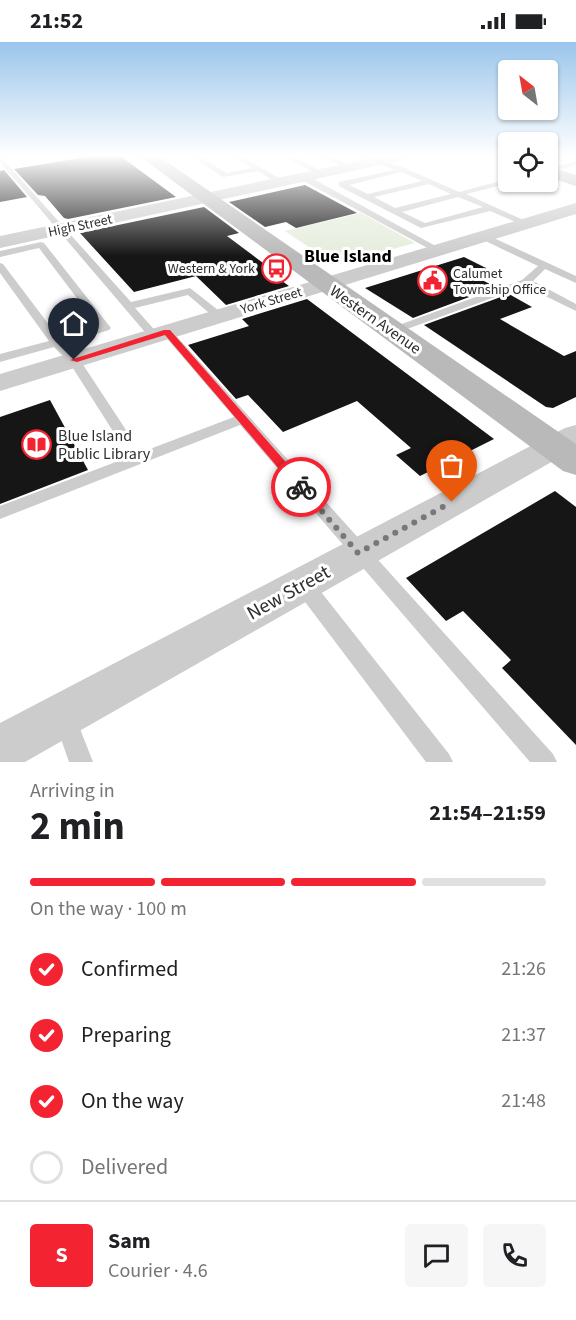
<!DOCTYPE html>
<html lang="en">
<head>
<meta charset="utf-8">
<style>
  :root { --surface:#fff; --page:#f6f6f6; --text:#202124; --muted:#757577; --line:#e0e0e0; --accent:#f42331 }
  body { margin:0; font-family:"Source Sans 3",sans-serif; background:var(--page); color:var(--text); height:100vh; display:flex; flex-direction:column; font-size:22px; white-space:nowrap }
  * { box-sizing:border-box; margin:0 }
  p { font-size:20px; color:var(--muted) }
  .icon { flex:none; width:33px; height:33px; fill:none; stroke:currentColor; stroke-width:2; stroke-linecap:round; stroke-linejoin:round }
  .map { position:relative; height:720px; overflow:hidden }
  .panel { display:flex; flex-direction:column; background:var(--surface); flex:1 }
  .panel>* { flex:none }
  .needle { width:39px; rotate:329deg }
  .fabs { position:absolute; left:498px; top:18px; display:grid; gap:12px }
  .fabs a { display:grid; place-items:center; width:60px; height:60px; border-radius:6px; background:var(--surface); box-shadow:0 2px 4px #0004; font-size:30px }
  .pin { position:absolute; display:grid; place-items:center; width:51px; height:51px; color:#fff; margin:-62px -26px; border-radius:50% 50% 50% 0; rotate:-45deg; box-shadow:0 0 6px #0007 }
  .pin .icon { rotate:45deg }
  .courier { position:absolute; display:grid; place-items:center; width:60px; height:60px; margin:-30px; border:4px solid #f42331; border-radius:50%; background:#fff; color:#222; box-shadow:0 2px 8px #0007 }
  .overview em { font-style:normal; font-weight:700 }
  .overview div { display:flex; flex-direction:column-reverse }
  .overview { display:flex; align-items:center; justify-content:space-between; height:102px; padding:0 30px }
  h1 { font-size:39px; font-weight:700; line-height:45px }
  .bar { display:grid; grid-template-columns:repeat(4,1fr); gap:9px 6px; align-content:center; height:72px; padding:0 30px }
  .bar i { height:8px; border-radius:4px; background:var(--line) }
  .bar .selected { background:var(--accent) }
  .bar p { grid-column:span 4 }
  .line { display:flex; align-items:center; gap:15px; padding:0 30px; border-top:2px solid var(--line) }
  .line div { flex:1 }
  .round { display:grid; place-items:center; flex:none; width:63px; height:63px; border-radius:6px; background:var(--page) }
  ol { padding:0 30px; list-style:none }
  li { display:flex; align-items:center; gap:18px; height:66px }
  li p { margin-inline-start:auto }
  li .icon { padding:6px; border-radius:50%; background:var(--accent); color:#fff; stroke-width:4 }
  li:last-child { color:var(--muted) }
  li i { width:33px; height:33px; border:3px solid var(--line); border-radius:50% }
  .status { display:flex; justify-content:space-between; align-items:center; height:42px; padding:0 30px; background:var(--surface); direction:ltr }
  .status svg { height:16px; fill:currentColor }
  .map>svg:first-child { display:block }
  .green { fill:#e5eddc }
  .building { fill:#161616 }
  .lines { fill:none; stroke-linecap:round; stroke-linejoin:round }
  .lane { fill:#ccc; fill-rule:evenodd }
  .street { fill:#ccc; fill-rule:evenodd }
  .secondary { fill:#b9b9b9; fill-rule:evenodd }
  .route { fill:#f42331 }
  .done { stroke:#787878; stroke-width:6; stroke-dasharray:0 10.8 }
  .labels { text-anchor:middle; stroke-width:6; stroke-linejoin:round; paint-order:stroke }
  .far-street-label { font-size:14px; fill:#2f2f2f; stroke:#fff }
  .far-poi-label { font-size:14px; fill:#2f2f2f; stroke:#fff; text-anchor:end }
  .street-label { font-size:16px; fill:#2f2f2f; stroke:#fff }
  .poi-label { font-size:16px; fill:#2f2f2f; stroke:#fff; text-anchor:start }
  .far-district-label { font-size:18px; font-weight:bold; fill:#000; stroke:#fff }
  .near-street-label { font-size:20px; fill:#2f2f2f; stroke:#fff }
</style>
</head>
<body>
<div class="status"><b>21:52</b><svg viewBox="0 0 49 12"><path d="M0 12V9h3v3zM5 12V6h3v6zM10 12V3h3v9zM15 12V0h3v12zM26 1h20v11H26zM47 4h2v5h-2z"/></svg></div>
<div class="map">
<svg width="576" height="720" viewBox="0 0 576 720">
  <rect width="100%" height="100%" fill="#fff"/>
  <path class="green" d="M361 171 415 201 335 223 285 189Z"/>
  <path class="building" d="M98 113H119L176 155 68 177 64 176 45 154 38 153 14 127Z
    M4 128 27 155 0 160V129Z
    M305 143 357 171 296 186 286 180 265 185 229 160Z
    M204 165 239 191 227 194 286 238 282 239 289 244 226 263 196 234 134 250 80 191Z
    M464 215 498 232 482 238 496 245 413 276 365 246Z
    M509 252 532 265 500 277 564 314 576 309V355L553 366 546 365 424 283Z
    M307 257 494 397 420 434 396 413 411 406 357 359 283 390 248 353 236 357 188 303 249 284 242 277Z
    M50 358 88 428 0 462V375Z
    M555 449 576 465V703L502 626 511 618 463 569 446 579 406 536Z"/>
  <g class="lines">
    <path class="lane" d="M189 113H197L227 131 252 126 230 113H238L286 140 279 142 258 129 223 135Z
      M281 113H289L326 131 319 133Z
      M319 113H328L353 125 347 126Z
      M357 113H366L405 126 459 150 508 137 511 141 466 152 530 181 523 183 490 169 421 186 339 144V140L394 128ZM401 130 422 139 368 152 349 143ZM429 142 451 152 395 166 374 155ZM458 155 483 165 425 181 402 170Z
      M0 114 131 260 190 246 223 272V276H215L188 253 135 266 160 294 154 298 150 296 0 120Z
      M576 119V123L548 131V127Z
      M300 133H306L443 208 435 210 300 137Z
      M479 192H485L576 234V241L545 227 533 239 576 262V269L525 244 396 291H388L386 289 388 287 522 238 538 224 479 196Z
      M41 200 44 201 111 286 109 288 64 302 78 315 128 391 126 394H116L69 320 54 305 0 320V312L49 299 0 231V221L3 222 59 296 98 284 39 206 0 215V209Z
      M167 287 171 288 553 712 557 720H530L240 383 0 477V464L234 375 163 292 161 290 163 288Z
      M303 534 310 536 449 712 453 720H426L296 548 294 542 296 536Z
      M65 666 73 669 93 720H69L54 677 57 669Z"/>
    <path class="street" d="M387 113H414L407 117 0 206V194Z
      M576 161V172L0 349V332Z
      M576 383V406L25 720H0V681L565 386Z"/>
    <path class="secondary" d="M138 113H157L576 402V433L563 429Z
      M493 113H508V121Z
      M548 124 576 133V144L548 135Z"/>
  </g>
  <linearGradient id="sky" x2="0" y2="1"><stop stop-color="#9ac5eb"/><stop offset="0.53" stop-color="#fff"/><stop offset="1" stop-color="#fff" stop-opacity="0"/></linearGradient>
  <rect width="576" height="214" fill="url(#sky)"/>
  <path class="route" d="M164 288H170L305 442V448H297L165 293 77 320 70 318Z"/>
  <g class="lines">
    <path class="done" d="M301 445 358 511 452 460"/>
  </g>
  <defs>
    <symbol id="bus-ring" viewBox="-11 -11 22 22"><circle r="9.5" fill="#fff" stroke="#f42331" stroke-width="1.5"/><path d="M-5-6H5V4H4V6H2V4H-2V6H-4V4H-5ZM-3.5-4V0h7V-4ZM-3.5 1.2v1.5H-2V1.2ZM2 1.2v1.5H3.5V1.2Z" fill="#f42331"/></symbol>
    <symbol id="civic-ring" viewBox="-11 -11 22 22"><circle r="9.5" fill="#fff" stroke="#f42331" stroke-width="1.5"/><path d="M-.6-6.5H3V-4.5H.6V-3L4-1V1h2V6H-6V1h2V-1L-.6-3ZM-1.2 2.5V6h2.4V2.5Z" fill="#f42331"/></symbol>
    <symbol id="library-ring" viewBox="-11 -11 22 22"><circle r="9.5" fill="#fff" stroke="#f42331" stroke-width="1.5"/><path d="M-6-4Q-3-5.5-.7-3.5V5Q-3 3-6 4ZM6-4Q3-5.5 .7-3.5V5Q3 3 6 4Z" fill="#f42331"/></symbol>
  </defs>
  <g fill-rule="evenodd">
    <use href="#bus-ring" x="260" y="210" width="33" height="33"/>
    <use href="#civic-ring" x="416" y="222" width="33" height="33"/>
    <use href="#library-ring" x="20" y="386" width="33" height="33"/>
  </g>
  <g class="labels">
    <g class="far-street-label">
      <text transform="translate(80 183) rotate(-12)" y="5">High Street</text>
      <text transform="translate(271 258) rotate(-17)" y="5">York Street</text>
    </g>
    <g class="far-poi-label">
      <text x="255" y="231">Western &amp; York</text>
      <text x="453" y="236" text-anchor="start">Calumet<tspan x="453" dy="16">Township Office</tspan></text>
    </g>
    <g class="street-label">
      <text transform="translate(376 277) rotate(35)" y="6">Western Avenue</text>
    </g>
    <g class="poi-label">
      <text x="58" y="399">Blue Island<tspan x="58" dy="18">Public Library</tspan></text>
    </g>
    <g class="far-district-label">
      <text x="348" y="220">Blue Island</text>
    </g>
    <g class="near-street-label">
      <text transform="translate(288 550) rotate(-29)" y="7">New Street</text>
    </g>
  </g>
</svg>
<div class="fabs">
<a><svg class="needle" viewBox="-14 -14 28 28"><path d="M0-13l5 13h-10z" fill="#e53935"/><path d="M0 13l5-13h-10z" fill="#757577"/></svg></a>
<a><svg class="icon" aria-label="locate" viewBox="0 0 24 24"><circle cx="12" cy="12" r="6"/><path d="M12 2v4M12 18v4M2 12h4M18 12h4"/></svg></a>
</div>
<div class="pin" style="left:452px;top:460px;background:#ea580c"><svg class="icon" aria-label="bag" viewBox="0 0 24 24"><path d="M5 8h14l-1 12H6zM9 8a3 3 0 0 1 6 0"/></svg></div>
<div class="pin" style="left:74px;top:318px;background:#1f2937"><svg class="icon" aria-label="home" viewBox="0 0 24 24"><path d="M3 11l9-7 9 7M6 9v11h12V9"/></svg></div>
<div class="courier" style="left:301px;top:445px"><svg class="icon" aria-label="bike" viewBox="0 0 24 24"><circle cx="6" cy="16" r="4"/><circle cx="18" cy="16" r="4"/><path d="M6 16l4-8h5l3 8M10 8l3 8H6M13 5h3"/></svg></div>
</div>
<section class="panel">
<div class="overview"><div><h1>2 min</h1><p>Arriving in</p></div><em>21:54–21:59</em></div>
<div class="bar"><i class="selected"></i><i class="selected"></i><i class="selected"></i><i></i><p>On the way · 100 m</p></div>
<ol>
<li><svg class="icon" aria-label="check" viewBox="0 0 24 24"><path d="M5 12l5 5 9-10"/></svg>Confirmed<p>21:26</p></li>
<li><svg class="icon" aria-label="check" viewBox="0 0 24 24"><path d="M5 12l5 5 9-10"/></svg>Preparing<p>21:37</p></li>
<li><svg class="icon" aria-label="check" viewBox="0 0 24 24"><path d="M5 12l5 5 9-10"/></svg>On the way<p>21:48</p></li>
<li><i></i>Delivered</li>
</ol>
<div class="line" style="height:108px"><b class="round" style="background:var(--accent);color:#fff">S</b><div><b>Sam</b><p>Courier · 4.6</p></div><a class="round"><svg class="icon" aria-label="chat" viewBox="0 0 24 24"><path d="M4 5h16v11H9l-5 4z"/></svg></a><a class="round"><svg class="icon" aria-label="phone" viewBox="0 0 24 24"><path d="M5 4h4l2 5-3 2q2 4 5 5l2-3 5 2v4C11 20 4 13 5 4z"/></svg></a></div>
</section>
</body>
</html>
